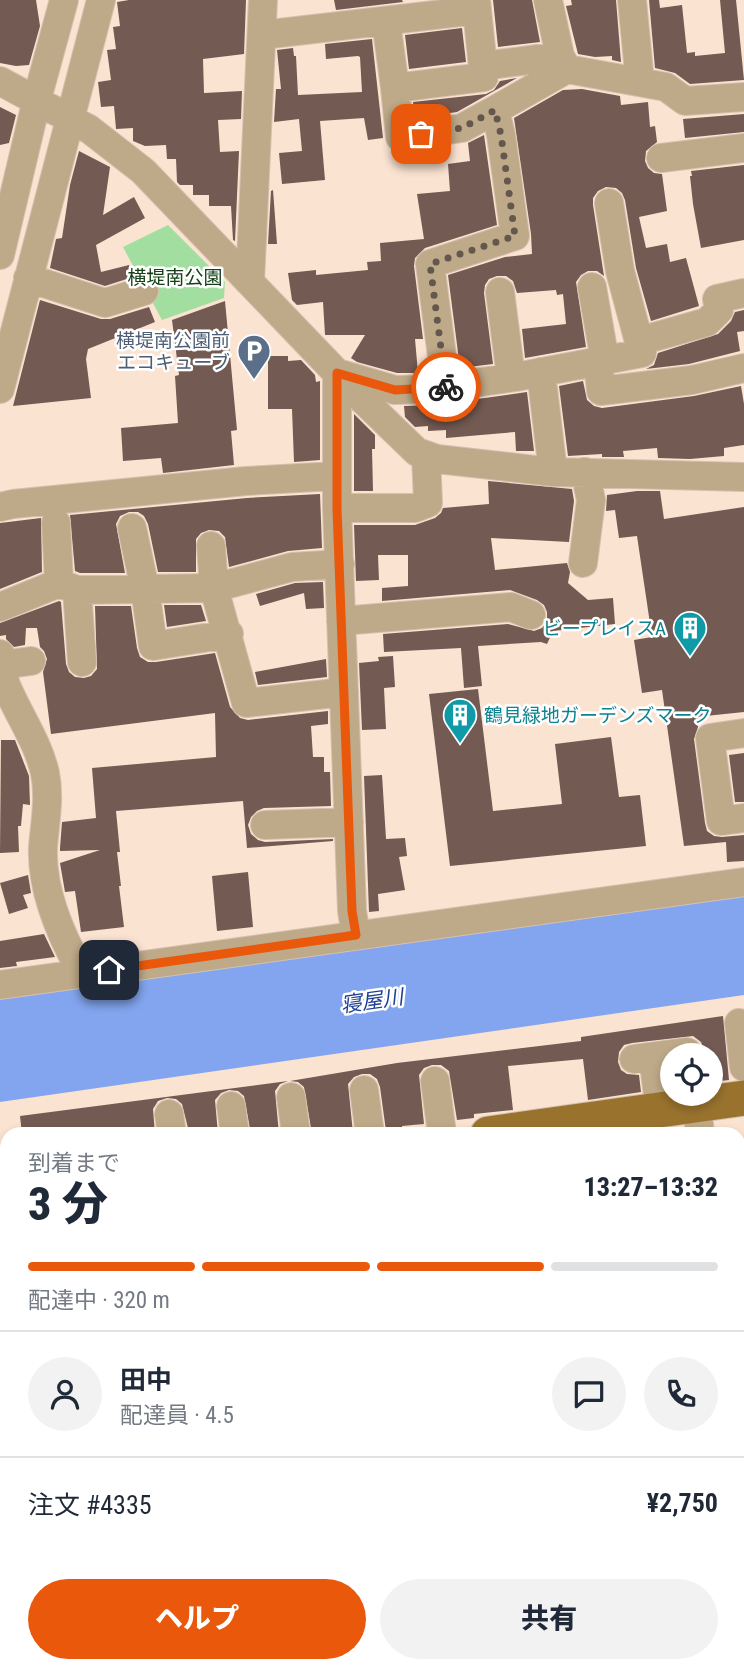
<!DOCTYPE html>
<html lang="ja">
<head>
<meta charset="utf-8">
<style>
  :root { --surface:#fff; --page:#f2f2f3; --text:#1f2937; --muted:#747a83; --line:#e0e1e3; --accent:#ea580c }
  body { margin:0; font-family:"Roboto Condensed","Noto Sans JP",sans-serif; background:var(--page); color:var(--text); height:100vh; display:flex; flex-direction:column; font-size:26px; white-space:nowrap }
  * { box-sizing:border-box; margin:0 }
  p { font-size:23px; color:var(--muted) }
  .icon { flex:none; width:38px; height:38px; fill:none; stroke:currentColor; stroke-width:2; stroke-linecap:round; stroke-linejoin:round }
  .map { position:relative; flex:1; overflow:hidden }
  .side { position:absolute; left:0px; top:1127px; width:746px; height:546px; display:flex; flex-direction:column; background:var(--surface); border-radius:21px 21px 0 0; box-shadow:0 4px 10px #0003 }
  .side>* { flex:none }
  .controls { position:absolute; left:660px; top:1043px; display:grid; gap:14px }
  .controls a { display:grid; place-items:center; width:63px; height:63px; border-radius:50%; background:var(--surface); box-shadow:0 4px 10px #0003; font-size:35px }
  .pin { position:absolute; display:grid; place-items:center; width:60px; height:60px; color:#fff; margin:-30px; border-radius:14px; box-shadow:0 4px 10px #0006 }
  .courier { position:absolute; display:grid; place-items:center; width:70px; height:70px; margin:-35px; border:5px solid #ea580c; border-radius:50%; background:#fff; color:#222; box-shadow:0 2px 9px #0007 }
  .headline em { font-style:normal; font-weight:800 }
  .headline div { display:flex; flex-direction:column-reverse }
  .headline { display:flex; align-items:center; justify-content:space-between; height:119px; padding:0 28px }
  h1 { font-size:46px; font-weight:800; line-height:52px }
  .bar { display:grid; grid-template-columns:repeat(4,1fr); gap:10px 7px; align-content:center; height:84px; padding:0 28px }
  .bar i { height:9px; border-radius:5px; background:var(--line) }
  .bar .active { background:var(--accent) }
  .bar p { grid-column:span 4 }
  .line { display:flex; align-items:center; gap:18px; padding:0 28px; border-top:2px solid var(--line) }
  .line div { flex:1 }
  .round { display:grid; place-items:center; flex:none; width:74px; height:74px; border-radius:37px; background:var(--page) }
  .primary-button { display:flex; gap:14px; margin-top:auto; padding:14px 28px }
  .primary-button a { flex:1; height:80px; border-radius:42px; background:var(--accent); color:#fff; font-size:28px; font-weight:800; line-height:80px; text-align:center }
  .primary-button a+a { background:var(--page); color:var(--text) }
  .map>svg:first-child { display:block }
  .green { fill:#a3dea1 }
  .water { fill:#83a5ef }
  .building { fill:#735a52 }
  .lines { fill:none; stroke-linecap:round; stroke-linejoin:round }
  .minor-casing { stroke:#d6c0b1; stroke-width:30 }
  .major-casing { stroke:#d6c0b1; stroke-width:37 }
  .minor { stroke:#bea988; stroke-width:28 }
  .major { stroke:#99732e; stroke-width:35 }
  .done { stroke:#64574d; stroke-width:7; stroke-dasharray:0 12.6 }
  .route { stroke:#ea580c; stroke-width:9 }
  .labels { text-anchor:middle; stroke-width:5; stroke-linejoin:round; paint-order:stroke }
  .park-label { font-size:19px; fill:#134015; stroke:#fff }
  .service-label { font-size:19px; fill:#4e5e75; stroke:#fff; text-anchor:end }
  .culture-label { font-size:19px; fill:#0d838f; stroke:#fff; text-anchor:end }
  .water-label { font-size:21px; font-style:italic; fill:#1f3f94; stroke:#fff }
</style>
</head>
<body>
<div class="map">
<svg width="744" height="1673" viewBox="0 0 744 1673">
  <rect width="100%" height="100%" fill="#fbe3d1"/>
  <path class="green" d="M168 225 225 282 224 298 162 320 123 247Z
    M7 1353V1521L0 1522V1354Z"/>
  <path class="water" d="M744 892V995L0 1102V995Z"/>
  <path class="building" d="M0 0H36L40 26 29 65 16 66 0 63Z
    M129 0H246L244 54 203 59 204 93 242 91 241 119 218 120 220 152 239 151 235 241 233 240 231 206H209V195H193V185H180L177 182 176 159H167L166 145 145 146 133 141V128L116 129 114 106 101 107 98 82 111 80 107 50 116 49 113 27 120 26 117 2Z
    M334 0H402L403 2 336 10Z
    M493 0H532L540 42 498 47Z
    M571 0H616L621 62 612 60V56L595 57 578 54 566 6 572 5Z
    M649 0H659L660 8 682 5 687 53 695 52V56L725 53 720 0H736L744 80 690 84 675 73 655 68Z
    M462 28 466 62 409 69 405 35Z
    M372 39 383 138 368 140 364 118 320 121 325 180 282 184 279 153 302 151 299 119 274 122 276 89H281L277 50 293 48 294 56H296L298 95 362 92 360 57 358 56 326 59 325 44Z
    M517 78 457 112 415 118 413 102 486 94 494 90 500 81Z
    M582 89 620 96 621 105 648 102 650 127 655 126 657 142 646 151 645 161 648 168 654 173 662 174 667 211 639 217 646 248 667 244 670 262 686 258 699 306 651 321 636 268 625 200 622 193 616 188 606 187 598 191 593 198V205L604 276 597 271H588L581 275 576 282 586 347 525 358 522 329 566 324 563 294 557 295 556 290 517 293 513 281 506 276H497L489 279 485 285 484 293 493 364 460 368 448 275 505 257 532 254 531 234 514 118 563 90Z
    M0 107 16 115 9 143 0 145Z
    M744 114V132L685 138 683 119Z
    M484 135 497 225 425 248 415 258 414 266 423 339H415L418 373H397L357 362 351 358 365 335H325L323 302 297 305 292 300 288 273 316 270V275L368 270 367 262 381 261 380 243 424 239 417 194 450 191 448 164 470 161 468 143Z
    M79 151 110 167 103 215 134 197 145 218 96 245 101 272 129 265 132 277 136 276 105 286 50 268 56 239 62 238 70 185Z
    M744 165V240L701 248 693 204 690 176H692L691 171Z
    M273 190 277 244H268L271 191Z
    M40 300 101 319H110L149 307 155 322 88 349 86 359 91 398 13 406Z
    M225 301 237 430 231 431 234 465 163 473 161 458 123 461 121 428 178 423 175 376 179 375 172 320Z
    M744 310V331L737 332 740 351 689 364 646 369 654 365 658 353 718 334 731 321 735 312Z
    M268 356H288V361L301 360 315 375 316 382 320 381V460L294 462 292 409H268Z
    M583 381 587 400 594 406 602 408 694 396 741 386 744 404V445L724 448V456L690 459 658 458 657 448 623 451 624 457H602V454L568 456 559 386Z
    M527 392 534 451H516L515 432 446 438V430L428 431V426L415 427 405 417 404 406 434 405Z
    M354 414 375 435V449H372L373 491H354Z
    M488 481 572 489 574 501 569 542 491 538 495 570 567 563 570 572 568 583 588 600 613 598 615 624 553 631 547 644 541 642 478 646 482 686 464 688 461 648 384 652 383 634 508 624 534 631 542 628 547 621V612L544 605 537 600 510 590 382 601V588L408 586V555H378L379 580 356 581 354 525H415L435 518 441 513 443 508 489 504Z
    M637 491H660L664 519 744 507V712L696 717 698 727 694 739 705 823 707 831 714 836 722 837 744 835V861L727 862 726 842 684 846 662 690 642 693 634 640 652 637 637 536 619 538 615 510 606 511 607 495Z
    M320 494 322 548 288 551 229 567 225 537 219 531 209 530 201 533 196 539V572H158L148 524 144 516 138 512H129L120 516 116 524 125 573H80L75 571 70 515 247 498Z
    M41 518 42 572 0 589V523Z
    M323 582 324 608 306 609 304 593 260 606 256 594 295 583Z
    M59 601 61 602 66 664 69 672 75 677 84 678 91 676 97 669 95 606H131L137 648 140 657 148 662H156L215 653 230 707 240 718 248 720 328 711V724L311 726 313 757H324V772H330L331 806 264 808 257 811 251 817 248 825 251 834 258 840 265 842 333 839V841L247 848 243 801 116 811 120 852H117L121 886H119L124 927 81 932 75 891 65 892 60 863 100 850 60 851V848L62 822 96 818 92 768 216 757 215 713 51 734 43 672 47 659 44 651 40 647 37 628H26L25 645 14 647 6 639V635L0 636V623Z
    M164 605H201L206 621 167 627Z
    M393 656 395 687 384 688 386 729 362 730 359 663 379 661 378 657Z
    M326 659 327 677 258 685 255 672Z
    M478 689 493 811 562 804 555 744 611 737 619 797 640 795 646 846 450 866 429 694Z
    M1 740H15L29 776 30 805 23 804 21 826H18L19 852 0 853Z
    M744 753V802H735L729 755Z
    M382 775 386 839 405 838 407 856 399 857 405 890 378 894 379 911 369 912 364 776Z
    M248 872 253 927 217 931 212 876Z
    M28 875 31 893 23 895 28 908 9 914 0 883Z
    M44 934 55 957 16 962 17 966 0 968V941Z
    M723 1016 729 1080 710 1082V1055H706L701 1042 693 1036 632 1043 624 1045 619 1052 618 1062 621 1070 627 1074 639 1075 641 1092 588 1100 583 1059 508 1066 513 1110 474 1114V1118L457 1120 449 1071 441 1065H432L424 1068 419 1075 424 1124 402 1126V1129L386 1131 380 1087 377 1079 370 1074H362L354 1077 348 1084 353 1133 312 1134 304 1087 298 1082 290 1081 397 1063 581 1041V1037Z
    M288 1081 280 1084 275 1091 279 1134H251L244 1096 238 1091 229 1090 221 1093 215 1100 218 1134H209V1131L191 1132V1128H188L182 1104 176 1099 167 1098 158 1101 153 1109 155 1134H22L20 1116Z"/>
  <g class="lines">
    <defs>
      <path id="minor" d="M548 0 560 56 567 69 666 87 685 101 744 97
        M632 0 640 82
        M386 21 395 88 484 77 476 0
        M262 35 477 10
        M483 66 560 56
        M0 81 89 129 143 171 359 396 417 452 437 459 553 472 744 477
        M395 88 400 137 462 128 495 110
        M661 158 744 148
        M0 255 37 99 64 0
        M28 278 105 303 144 291
        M250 282 263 0
        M592 287 605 361
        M500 292 511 377
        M640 341 707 322 719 310 717 299 744 293
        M598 362 601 391 692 380 744 368
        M541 372 553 472
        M446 387 430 264 515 236 501 135 495 110 567 69
        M0 389 101 0
        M0 507 13 504 246 481 336 476
        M337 508H415L428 503 426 455
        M56 523 59 583 77 590 82 662
        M132 528 145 589 153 646 229 634
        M211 546 214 588 246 703 344 692
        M583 563 591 500 585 472
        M77 590 214 588 292 567 340 564
        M0 607 59 583
        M341 621 511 607 531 615
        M0 654C2 664 3 675 6 685 18 714 38 742 45 773 50 798 45 822 43 847 41 891 61 936 82 973
        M2 665 31 661
        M744 733 710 738 721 821 744 818
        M265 825 349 822
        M356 935 352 911 337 508V373L395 390 432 389 516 377 642 353 620 271 609 203
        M0 985 744 882
        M739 1023 744 1067
        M653 1057 660 1110
        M634 1059 687 1052
        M435 1081 442 1134
        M364 1090 370 1134
        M291 1097 296 1134
        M697 1105 700 1134
        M231 1106 235 1134
        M169 1114 172 1134
        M738 1373H744
        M738 1513H744
        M0 1589 7 1588
        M738 1661 744 1660
        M145 1666 146 1673
        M235 1666 236 1673
        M604 1666 605 1673
        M630 1673 687 1666"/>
      <path id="major" d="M488 1134 744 1098
        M0 1202 7 1201"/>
    </defs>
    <use href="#minor" class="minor-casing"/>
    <use href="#major" class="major-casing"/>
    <use href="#minor" class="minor"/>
    <use href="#major" class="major"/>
  </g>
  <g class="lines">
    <path class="done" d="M421 134 462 128 495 110 501 135 515 236 430 264 446 387"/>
    <path class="route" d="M109 970 356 935 352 911 337 508V373L395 390 446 387"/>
  </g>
  <defs>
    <symbol id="parking-pin" viewBox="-11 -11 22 30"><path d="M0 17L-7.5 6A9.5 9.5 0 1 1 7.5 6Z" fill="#5c6f8a" stroke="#fff"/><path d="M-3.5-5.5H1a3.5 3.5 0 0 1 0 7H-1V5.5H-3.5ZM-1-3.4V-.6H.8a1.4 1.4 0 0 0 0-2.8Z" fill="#fff"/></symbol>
    <symbol id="building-pin" viewBox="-11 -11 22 30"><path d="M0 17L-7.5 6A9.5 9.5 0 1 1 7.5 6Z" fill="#0f9aa8" stroke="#fff"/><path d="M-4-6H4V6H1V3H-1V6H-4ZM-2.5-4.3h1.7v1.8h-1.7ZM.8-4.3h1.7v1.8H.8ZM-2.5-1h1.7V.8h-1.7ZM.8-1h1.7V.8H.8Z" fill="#fff"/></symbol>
  </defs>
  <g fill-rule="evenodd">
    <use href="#parking-pin" x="235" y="332" width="38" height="52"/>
    <use href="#building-pin" x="671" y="609" width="38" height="52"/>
    <use href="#building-pin" x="441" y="696" width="38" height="52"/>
  </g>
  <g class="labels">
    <g class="park-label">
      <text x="175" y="284">横堤南公園</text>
    </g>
    <g class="service-label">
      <text x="230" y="347">横堤南公園前<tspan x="230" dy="22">エコキューブ</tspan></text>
    </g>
    <g class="culture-label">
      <text x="666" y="635">ビープレイスA</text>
      <text x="484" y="722" text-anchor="start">鶴見緑地ガーデンズマーク</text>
    </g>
    <g class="water-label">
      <text transform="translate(372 1001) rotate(-8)" y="7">寝屋川</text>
    </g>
  </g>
</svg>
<div class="controls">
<a><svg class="icon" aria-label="locate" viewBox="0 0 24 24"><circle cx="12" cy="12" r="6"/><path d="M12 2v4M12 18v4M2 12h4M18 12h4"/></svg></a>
</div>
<div class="pin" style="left:421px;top:134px;background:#ea580c"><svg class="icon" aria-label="bag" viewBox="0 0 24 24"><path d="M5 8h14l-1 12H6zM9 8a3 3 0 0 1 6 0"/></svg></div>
<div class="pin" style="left:109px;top:970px;background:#1f2937"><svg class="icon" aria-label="home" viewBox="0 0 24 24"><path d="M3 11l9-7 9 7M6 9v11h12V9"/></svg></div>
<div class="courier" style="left:446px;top:387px"><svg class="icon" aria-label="bike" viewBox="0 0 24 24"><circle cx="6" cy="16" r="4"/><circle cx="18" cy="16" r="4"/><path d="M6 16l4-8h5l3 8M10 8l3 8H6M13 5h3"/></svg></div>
<section class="side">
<div class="headline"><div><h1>3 分</h1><p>到着まで</p></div><em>13:27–13:32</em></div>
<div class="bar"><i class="active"></i><i class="active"></i><i class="active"></i><i></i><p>配達中 · 320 m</p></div>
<div class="line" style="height:126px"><a class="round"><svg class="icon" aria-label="person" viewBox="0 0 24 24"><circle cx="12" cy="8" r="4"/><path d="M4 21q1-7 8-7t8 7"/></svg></a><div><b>田中</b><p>配達員 · 4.5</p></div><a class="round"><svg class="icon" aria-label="chat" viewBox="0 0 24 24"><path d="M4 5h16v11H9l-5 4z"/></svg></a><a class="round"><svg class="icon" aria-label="phone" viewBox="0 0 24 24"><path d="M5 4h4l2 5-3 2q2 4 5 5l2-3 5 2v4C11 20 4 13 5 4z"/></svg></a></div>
<div class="line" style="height:91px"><div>注文 #4335</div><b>¥2,750</b></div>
<div class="primary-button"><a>ヘルプ</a><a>共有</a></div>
</section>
</div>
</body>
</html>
